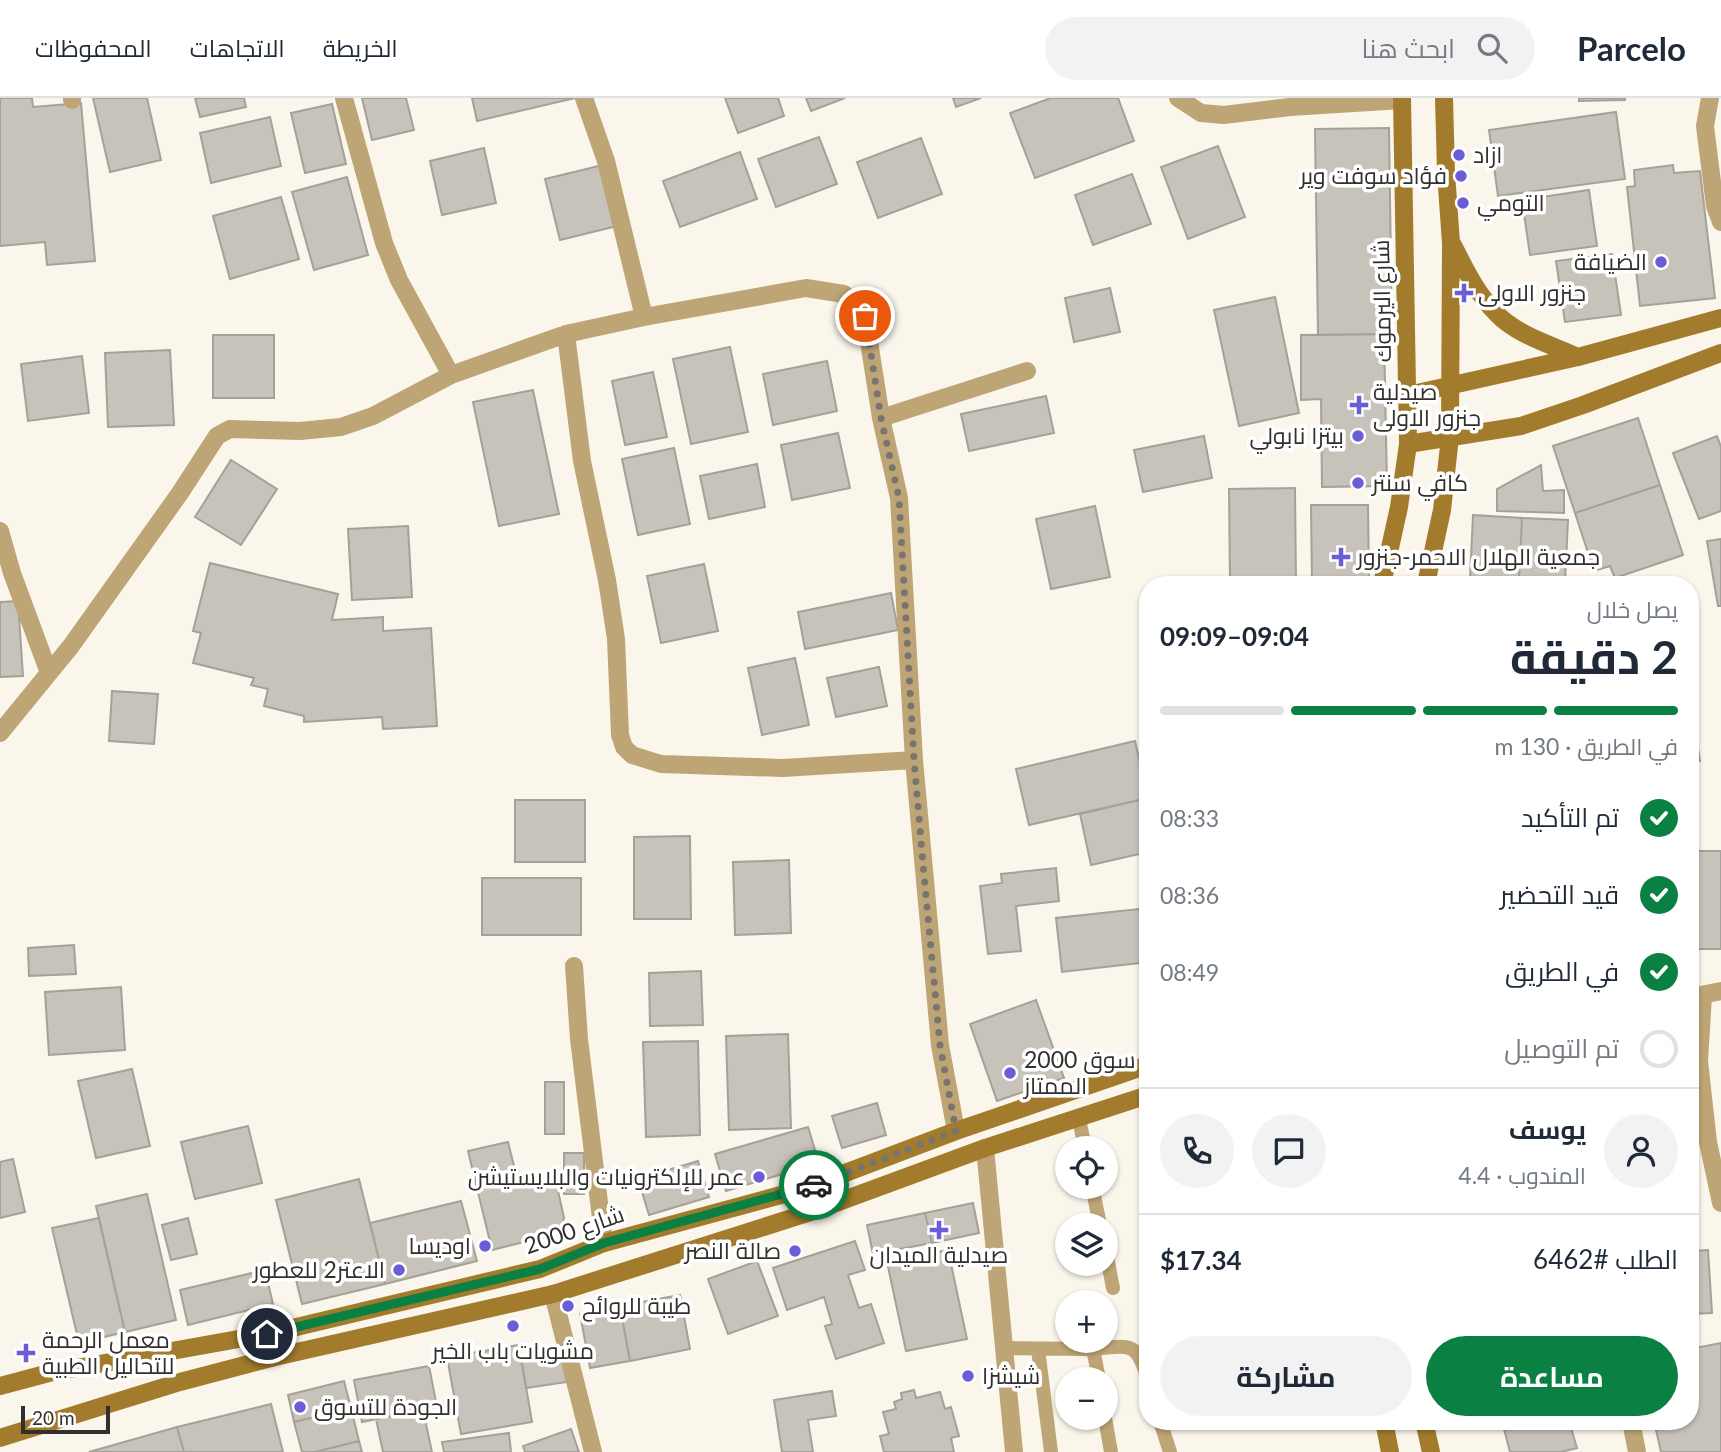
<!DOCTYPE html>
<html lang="ar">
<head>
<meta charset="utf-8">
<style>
  :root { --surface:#fff; --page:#f2f2f3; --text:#1f2937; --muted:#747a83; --line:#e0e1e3; --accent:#0b8043 }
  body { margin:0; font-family:Lato,Cairo,sans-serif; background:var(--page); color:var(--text); direction:rtl; height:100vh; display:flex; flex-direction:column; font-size:26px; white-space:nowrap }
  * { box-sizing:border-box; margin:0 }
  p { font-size:23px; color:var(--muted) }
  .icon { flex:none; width:38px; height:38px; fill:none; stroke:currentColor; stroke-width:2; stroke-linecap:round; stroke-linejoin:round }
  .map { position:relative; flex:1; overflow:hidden; direction:ltr }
  .panel { position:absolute; left:1139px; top:478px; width:560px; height:854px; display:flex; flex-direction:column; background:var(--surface); border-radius:28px; box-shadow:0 2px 5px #0004; direction:rtl }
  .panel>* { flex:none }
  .fabs { position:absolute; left:1055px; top:1038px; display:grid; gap:14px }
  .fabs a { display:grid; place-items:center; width:63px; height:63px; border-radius:50%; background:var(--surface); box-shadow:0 2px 5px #0004; font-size:35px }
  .scale { position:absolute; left:21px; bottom:18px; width:89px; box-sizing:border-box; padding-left:7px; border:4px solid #32302d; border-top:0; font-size:19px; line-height:24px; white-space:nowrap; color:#32302d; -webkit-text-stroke:5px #fff; paint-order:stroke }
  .pin { position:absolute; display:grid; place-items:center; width:60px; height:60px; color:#fff; margin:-30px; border:4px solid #fff; border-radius:50%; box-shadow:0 2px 7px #0007 }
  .courier { position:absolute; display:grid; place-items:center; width:70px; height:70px; margin:-35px; border:5px solid #0b8043; border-radius:50%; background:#fff; color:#222; box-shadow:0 2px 9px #0007 }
  .headline em { font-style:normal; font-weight:700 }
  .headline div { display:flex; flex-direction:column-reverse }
  .headline { display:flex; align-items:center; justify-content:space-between; height:119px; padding:0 21px }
  h1 { font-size:46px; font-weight:700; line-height:52px }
  .bar { display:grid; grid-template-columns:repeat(4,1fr); gap:10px 7px; align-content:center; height:84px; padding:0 21px }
  .bar i { height:9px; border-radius:5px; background:var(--line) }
  .bar .selected { background:var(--accent) }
  .bar p { grid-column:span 4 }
  .line { display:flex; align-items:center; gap:18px; padding:0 21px; border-top:2px solid var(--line) }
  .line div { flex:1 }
  .round { display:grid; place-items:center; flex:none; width:74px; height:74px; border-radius:37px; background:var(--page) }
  ol { padding:0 21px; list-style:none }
  li { display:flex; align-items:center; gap:21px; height:77px }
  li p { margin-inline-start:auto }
  li .icon { padding:7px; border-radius:50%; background:var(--accent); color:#fff; stroke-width:4 }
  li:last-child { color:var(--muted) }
  li i { width:38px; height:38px; border:4px solid var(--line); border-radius:50% }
  .cta { display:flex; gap:14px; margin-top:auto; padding:14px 21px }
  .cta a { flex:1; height:80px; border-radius:42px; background:var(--accent); color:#fff; font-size:28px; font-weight:700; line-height:80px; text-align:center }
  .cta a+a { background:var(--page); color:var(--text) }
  header { display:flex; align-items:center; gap:42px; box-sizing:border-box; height:98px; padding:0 35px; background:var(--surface); border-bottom:2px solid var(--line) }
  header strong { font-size:33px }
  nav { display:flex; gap:38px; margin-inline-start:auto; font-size:24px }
  .search { width:490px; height:63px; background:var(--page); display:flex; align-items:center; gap:18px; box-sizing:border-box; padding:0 24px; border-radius:38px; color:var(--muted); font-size:26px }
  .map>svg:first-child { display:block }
  .building { fill:#c8c3ba; stroke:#a5a098; stroke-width:2 }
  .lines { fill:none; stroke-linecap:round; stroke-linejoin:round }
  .lane { stroke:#bea575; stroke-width:14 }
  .street { stroke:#bea575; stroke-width:18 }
  .secondary { stroke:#a27c2c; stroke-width:18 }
  .done { stroke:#787570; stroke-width:7; stroke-dasharray:0 12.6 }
  .route { stroke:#0b8043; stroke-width:9 }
  .poi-dot { fill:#6b5dd6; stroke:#fff; stroke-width:2.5 }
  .labels { text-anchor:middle; stroke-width:7; stroke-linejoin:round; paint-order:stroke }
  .poi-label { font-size:23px; fill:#32302d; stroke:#fff; text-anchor:start }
  .street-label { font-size:23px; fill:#32302d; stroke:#fff }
</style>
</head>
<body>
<header>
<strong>Parcelo</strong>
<div class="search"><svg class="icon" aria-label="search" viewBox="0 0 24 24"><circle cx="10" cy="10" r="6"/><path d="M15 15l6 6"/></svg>ابحث هنا</div>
<nav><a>الخريطة</a><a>الاتجاهات</a><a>المحفوظات</a></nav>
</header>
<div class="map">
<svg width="1721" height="1354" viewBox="0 0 1721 1354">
  <rect width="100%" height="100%" fill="#fbf6ec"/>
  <path class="building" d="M0 0H32L33 9 81 5 95 163 47 167 45 144 0 148Z
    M93 0H147L161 62 110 74Z
    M195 0H244L246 9 200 19Z
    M362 0H406L414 32 372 42Z
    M472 0H575L477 23Z
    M725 0H778L784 18 738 35Z
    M806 0H845L811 13Z
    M953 0H981L956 9Z
    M1051 0H1118L1134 43 1035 80 1010 15Z
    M1579 0H1625V2L1579 3Z
    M332 6 346 66 305 75 291 15Z
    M1616 14 1625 81 1498 98 1489 32Z
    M270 19 281 68 211 85 200 35Z
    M1389 30 1392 236 1318 237 1315 31Z
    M819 39 837 86 776 109 758 61Z
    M921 40 942 96 878 120 857 64Z
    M1218 48 1245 119 1188 141 1161 69Z
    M484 50 496 105 442 117 430 63Z
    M740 54 757 101 680 129 663 83Z
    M603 67 617 128 560 142 545 81Z
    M1673 67 1674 75 1700 73 1715 200 1640 208 1627 89 1635 88 1634 72Z
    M1132 76 1151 126 1093 147 1075 97Z
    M347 79 368 157 314 172 292 94Z
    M1589 92 1597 148 1530 157 1522 102Z
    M281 99 299 161 230 181 213 118Z
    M1612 156 1621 217 1565 224 1556 163Z
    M1110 190 1120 234 1074 244 1065 200Z
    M1275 199 1299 315 1239 328 1214 212Z
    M1384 236 1387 388 1322 389 1321 301 1301 302V237Z
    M213 237H274V300H213Z
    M730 249 748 334 691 346 673 261Z
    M170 252 174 327 108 329 105 255Z
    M82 258 89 315 28 323 21 266Z
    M827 263 837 313 773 327 763 276Z
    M653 274 667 339 625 347 612 283Z
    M533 292 559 416 499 428 473 304Z
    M1046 298 1054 335 969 353 961 316Z
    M1638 320 1660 387 1575 415 1553 348Z
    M838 335 850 390 792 402 781 347Z
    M1204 338 1212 380 1143 394 1134 352Z
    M1717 338 1721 349V413L1699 421 1673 355Z
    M674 350 690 426 638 437 622 361Z
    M231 362 277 391 241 447 195 419Z
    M757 366 765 409 709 421 700 378Z
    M1541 367 1543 393 1564 392V415L1497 413V391Z
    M1660 387 1683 457 1615 480 1610 468 1594 473 1575 415Z
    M1295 390 1296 486H1230L1229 391Z
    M1311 407H1368L1369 486H1312Z
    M1095 408 1110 479 1051 491 1036 421Z
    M1473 417 1522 420 1519 483 1470 481Z
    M1522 420 1568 422 1565 485 1519 483Z
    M408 428 412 499 352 502 348 431Z
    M1721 441V508H1718L1707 443Z
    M210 465 338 496 332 522 383 519V533L431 530 437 628 383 631 382 619 304 624V618L264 608 268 591 251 587 254 580 193 565 201 535 193 533Z
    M704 466 718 533 661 545 647 478Z
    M1447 481 1508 486H1447Z
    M891 495 898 532 805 551 798 514Z
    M18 503 23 578 0 579V504Z
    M795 560 809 627 762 637 748 570Z
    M879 569 887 608 836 619 827 580Z
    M112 593 158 596 154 646 109 643Z
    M1690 598 1700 663 1690 664Z
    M1135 643 1148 700 1029 727 1016 671Z
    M1148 700V754L1091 767 1080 716Z
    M515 702H585V764H515Z
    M690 738 691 821H634V739Z
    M1696 753H1721V851H1698Z
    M789 762 791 835 735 837 733 764Z
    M1056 770 1059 803 1016 808 1021 853 988 856 980 788 1002 785 1001 776Z
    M482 780H581V837H482Z
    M1148 810V864L1062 874 1056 820Z
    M74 847 76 876 29 878 28 850Z
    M701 873 703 927 650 928 649 875Z
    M121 889 125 952 49 957 45 894Z
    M1036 902 1064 980 997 1003 970 926Z
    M788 936 791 1030 729 1032 726 938Z
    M698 943 700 1037 646 1039 643 944Z
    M132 971 150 1048 96 1060 78 983Z
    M545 984H564V1036H545Z
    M877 1005 886 1037 842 1050 832 1018Z
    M248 1028 262 1085 195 1101 181 1044Z
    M808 1029 819 1065 726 1093 715 1056Z
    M508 1044 519 1088 555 1079 564 1120 561 1132 545 1139 492 1152 468 1053Z
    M564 1055H584V1096H564Z
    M13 1061 25 1114 0 1120V1064Z
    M698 1063 709 1099 649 1117 638 1081Z
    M359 1081 385 1186 302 1206 276 1102Z
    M147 1096 176 1222 125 1234 96 1108Z
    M461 1103 477 1163 385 1186 370 1125Z
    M973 1105 979 1135 932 1145 925 1115Z
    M925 1115 932 1145 873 1156 867 1127Z
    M99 1120 125 1234 79 1245 52 1130Z
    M188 1120 197 1156 171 1162 162 1127Z
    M855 1143 865 1172 848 1177 859 1210 871 1206 884 1245 836 1261 825 1228 832 1226 824 1199 787 1212 773 1170Z
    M948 1152 967 1241 906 1253 887 1164Z
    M1708 1152 1712 1215 1690 1216V1153Z
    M757 1163 778 1218 728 1236 708 1181Z
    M265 1172 273 1206 188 1227 180 1192Z
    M680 1197 690 1251 630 1263 620 1208Z
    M620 1208 630 1263 590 1270 580 1216Z
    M1721 1245V1354H1661L1654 1323H1690V1251Z
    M519 1247 532 1324 461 1336 447 1259Z
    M562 1254 567 1284 526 1290 521 1261Z
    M429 1268 437 1309 362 1324 354 1282Z
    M344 1283 351 1310 294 1324 288 1297Z
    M914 1292 916 1300 940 1294 945 1311 951 1309 959 1338 951 1340 954 1354H884L880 1338 889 1336 883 1314 896 1311 894 1304 902 1301 901 1295Z
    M832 1293 836 1318 808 1322 813 1354H782L774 1302Z
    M271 1306 283 1354H184L177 1329Z
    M351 1310 359 1343 315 1354H302L294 1324Z
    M423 1312 432 1354H383L376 1321Z
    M1502 1323H1569L1577 1350 1561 1354H1510Z
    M177 1329 184 1354H89Z
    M571 1331 579 1354H525L523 1348Z
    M509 1335 511 1354H444L442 1344Z
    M359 1343 362 1354H315Z"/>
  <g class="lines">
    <path class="lane" d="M1079 1021 1085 1050
      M1092 1088 1100 1127
      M1106 1154 1113 1190
      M1004 1250 1093 1251 1099 1281
      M1038 1251 1051 1354
      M1093 1251C1130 1248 1136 1242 1148 1281
      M1105 1320 1111 1354
      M1160 1323 1170 1354"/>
    <path class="street" d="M344 0 384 145 399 182 451 277
      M584 0 606 63 644 219
      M1178 0 1201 15 1224 17 1290 9 1402 2
      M1710 0 1705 28 1715 108 1721 124
      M72 2V0
      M566 236 582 363 607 482 616 541 620 637 624 649 632 657 661 666 783 670 914 662
      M881 320 1027 273
      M0 433 12 475 49 575
      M0 635 71 548 180 395 217 338 230 331 300 333 341 329 373 318 451 277 566 236 644 219 806 190 844 196 865 218 881 320 899 400 914 662 940 947 956 1033
      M574 868 579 941 604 1145
      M1703 898 1699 963 1708 1044 1721 1105
      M1690 899 1721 893
      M985 1050 1014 1354
      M553 1196 593 1354
      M1631 1323 1637 1354"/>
    <path class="secondary" d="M1453 147C1465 171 1477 196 1497 216 1517 237 1552 247 1578 259
      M1408 297 1578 259 1721 220
      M1408 346 1521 328 1583 307 1721 255
      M1382 486 1399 409 1408 346 1402 0
      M1426 486 1442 412 1450 339 1451 145 1446 75 1444 0
      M0 1288 49 1275 267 1236 540 1171 604 1145 803 1091 956 1033 1148 967
      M1384 1323 1390 1354
      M1424 1323 1431 1354
      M0 1340 180 1284 275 1259 553 1196 814 1113 985 1050 1148 997"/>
  </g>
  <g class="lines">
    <path class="done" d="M814 1087 956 1033 940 947 923 766 914 662 899 400 881 320 865 218"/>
    <path class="route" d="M267 1236 540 1171 604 1145 814 1087"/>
  </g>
  <g class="poi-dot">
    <circle cx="1459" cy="57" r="7"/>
    <circle cx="1461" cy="78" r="7"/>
    <circle cx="1463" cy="105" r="7"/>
    <circle cx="1661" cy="164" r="7"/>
    <path d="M1460.5 184.5h7v7h7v7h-7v7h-7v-7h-7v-7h7z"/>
    <path d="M1355.5 296.5h7v7h7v7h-7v7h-7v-7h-7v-7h7z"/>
    <circle cx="1358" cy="338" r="7"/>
    <circle cx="1358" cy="385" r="7"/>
    <path d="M1337.5 448.5h7v7h7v7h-7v7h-7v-7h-7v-7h7z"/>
    <circle cx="1010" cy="975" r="7"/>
    <circle cx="759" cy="1079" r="7"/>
    <path d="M935.5 1121.5h7v7h7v7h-7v7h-7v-7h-7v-7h7z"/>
    <circle cx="485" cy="1148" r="7"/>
    <circle cx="795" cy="1153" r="7"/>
    <circle cx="399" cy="1172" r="7"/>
    <circle cx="568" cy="1208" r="7"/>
    <circle cx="513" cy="1228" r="7"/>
    <path d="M22.5 1244.5h7v7h7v7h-7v7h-7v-7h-7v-7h7z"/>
    <circle cx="968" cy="1278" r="7"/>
    <circle cx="300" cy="1309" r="7"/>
  </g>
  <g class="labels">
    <g class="poi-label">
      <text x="1473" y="65">ازاد</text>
      <text x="1447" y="86" text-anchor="end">فؤاد سوفت وير</text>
      <text x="1477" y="113">التومي</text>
      <text x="1647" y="172" text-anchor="end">الضيافة</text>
      <text x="1478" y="203">جنزور الاولى</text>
      <text x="1373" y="302">صيدلية<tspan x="1373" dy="26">جنزور الاولى</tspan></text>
      <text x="1344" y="346" text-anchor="end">بيتزا نابولي</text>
      <text x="1372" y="393">كافي سنتر</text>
      <text x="1357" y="467">جمعية الهلال الاحمر-جنزور</text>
      <text x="1024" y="970">سوق 2000<tspan x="1024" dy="26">الممتاز</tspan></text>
      <text x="745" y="1087" text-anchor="end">عمر للإلكترونيات والبلايستيشن</text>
      <text x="471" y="1156" text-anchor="end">اوديسا</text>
      <text x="781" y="1161" text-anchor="end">صالة النصر</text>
      <text x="939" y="1165" text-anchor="middle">صيدلية الميدان</text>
      <text x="385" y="1180" text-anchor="end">الاعتر2 للعطور</text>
      <text x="582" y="1216">طيبة للروائح</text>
      <text x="42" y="1250">معمل الرحمة<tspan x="42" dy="26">للتحاليل الطبية</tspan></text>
      <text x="513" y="1261" text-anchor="middle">مشويات باب الخير</text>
      <text x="982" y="1286">شيشزا</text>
      <text x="314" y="1317">الجودة للتسوق</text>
    </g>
    <g class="street-label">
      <text transform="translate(1382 203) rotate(-91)" y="8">شارع اليرموك</text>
      <text transform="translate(574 1132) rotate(-19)" y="8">شارع 2000</text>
    </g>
  </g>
</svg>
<div class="fabs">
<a><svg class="icon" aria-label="locate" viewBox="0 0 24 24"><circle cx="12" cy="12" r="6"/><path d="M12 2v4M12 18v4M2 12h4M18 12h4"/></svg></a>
<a><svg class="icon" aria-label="layers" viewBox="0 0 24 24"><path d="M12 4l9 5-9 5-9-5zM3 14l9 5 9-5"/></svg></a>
<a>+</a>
<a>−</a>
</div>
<div class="scale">20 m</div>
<div class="pin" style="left:865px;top:218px;background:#ea580c"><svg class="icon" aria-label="bag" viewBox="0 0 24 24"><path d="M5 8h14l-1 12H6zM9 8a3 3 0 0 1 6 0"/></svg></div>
<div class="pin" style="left:267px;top:1236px;background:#1f2937"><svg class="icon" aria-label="home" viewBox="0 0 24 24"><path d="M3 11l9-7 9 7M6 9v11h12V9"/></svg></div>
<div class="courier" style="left:814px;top:1087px"><svg class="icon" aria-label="car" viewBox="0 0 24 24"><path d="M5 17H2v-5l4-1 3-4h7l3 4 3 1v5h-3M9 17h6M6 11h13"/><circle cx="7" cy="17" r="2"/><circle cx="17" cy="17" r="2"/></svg></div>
<section class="panel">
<div class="headline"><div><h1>2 دقيقة</h1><p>يصل خلال</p></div><em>09:04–09:09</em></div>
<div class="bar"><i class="selected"></i><i class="selected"></i><i class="selected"></i><i></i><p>في الطريق · 130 m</p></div>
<ol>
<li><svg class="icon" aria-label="check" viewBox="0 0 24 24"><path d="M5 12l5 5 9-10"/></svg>تم التأكيد<p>08:33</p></li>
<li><svg class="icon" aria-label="check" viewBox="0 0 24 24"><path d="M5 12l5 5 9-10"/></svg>قيد التحضير<p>08:36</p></li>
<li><svg class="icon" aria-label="check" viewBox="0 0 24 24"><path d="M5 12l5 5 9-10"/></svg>في الطريق<p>08:49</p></li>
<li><i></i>تم التوصيل</li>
</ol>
<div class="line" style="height:126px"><a class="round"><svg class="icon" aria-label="person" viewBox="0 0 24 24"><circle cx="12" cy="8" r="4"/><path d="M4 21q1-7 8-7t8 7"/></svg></a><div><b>يوسف</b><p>المندوب · 4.4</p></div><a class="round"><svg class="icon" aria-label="chat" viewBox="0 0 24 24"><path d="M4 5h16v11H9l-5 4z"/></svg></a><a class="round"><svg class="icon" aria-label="phone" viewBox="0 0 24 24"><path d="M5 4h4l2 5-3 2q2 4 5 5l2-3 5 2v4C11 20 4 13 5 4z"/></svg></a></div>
<div class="line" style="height:91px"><div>الطلب #6462</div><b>$17.34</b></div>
<div class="cta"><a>مساعدة</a><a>مشاركة</a></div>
</section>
</div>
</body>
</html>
